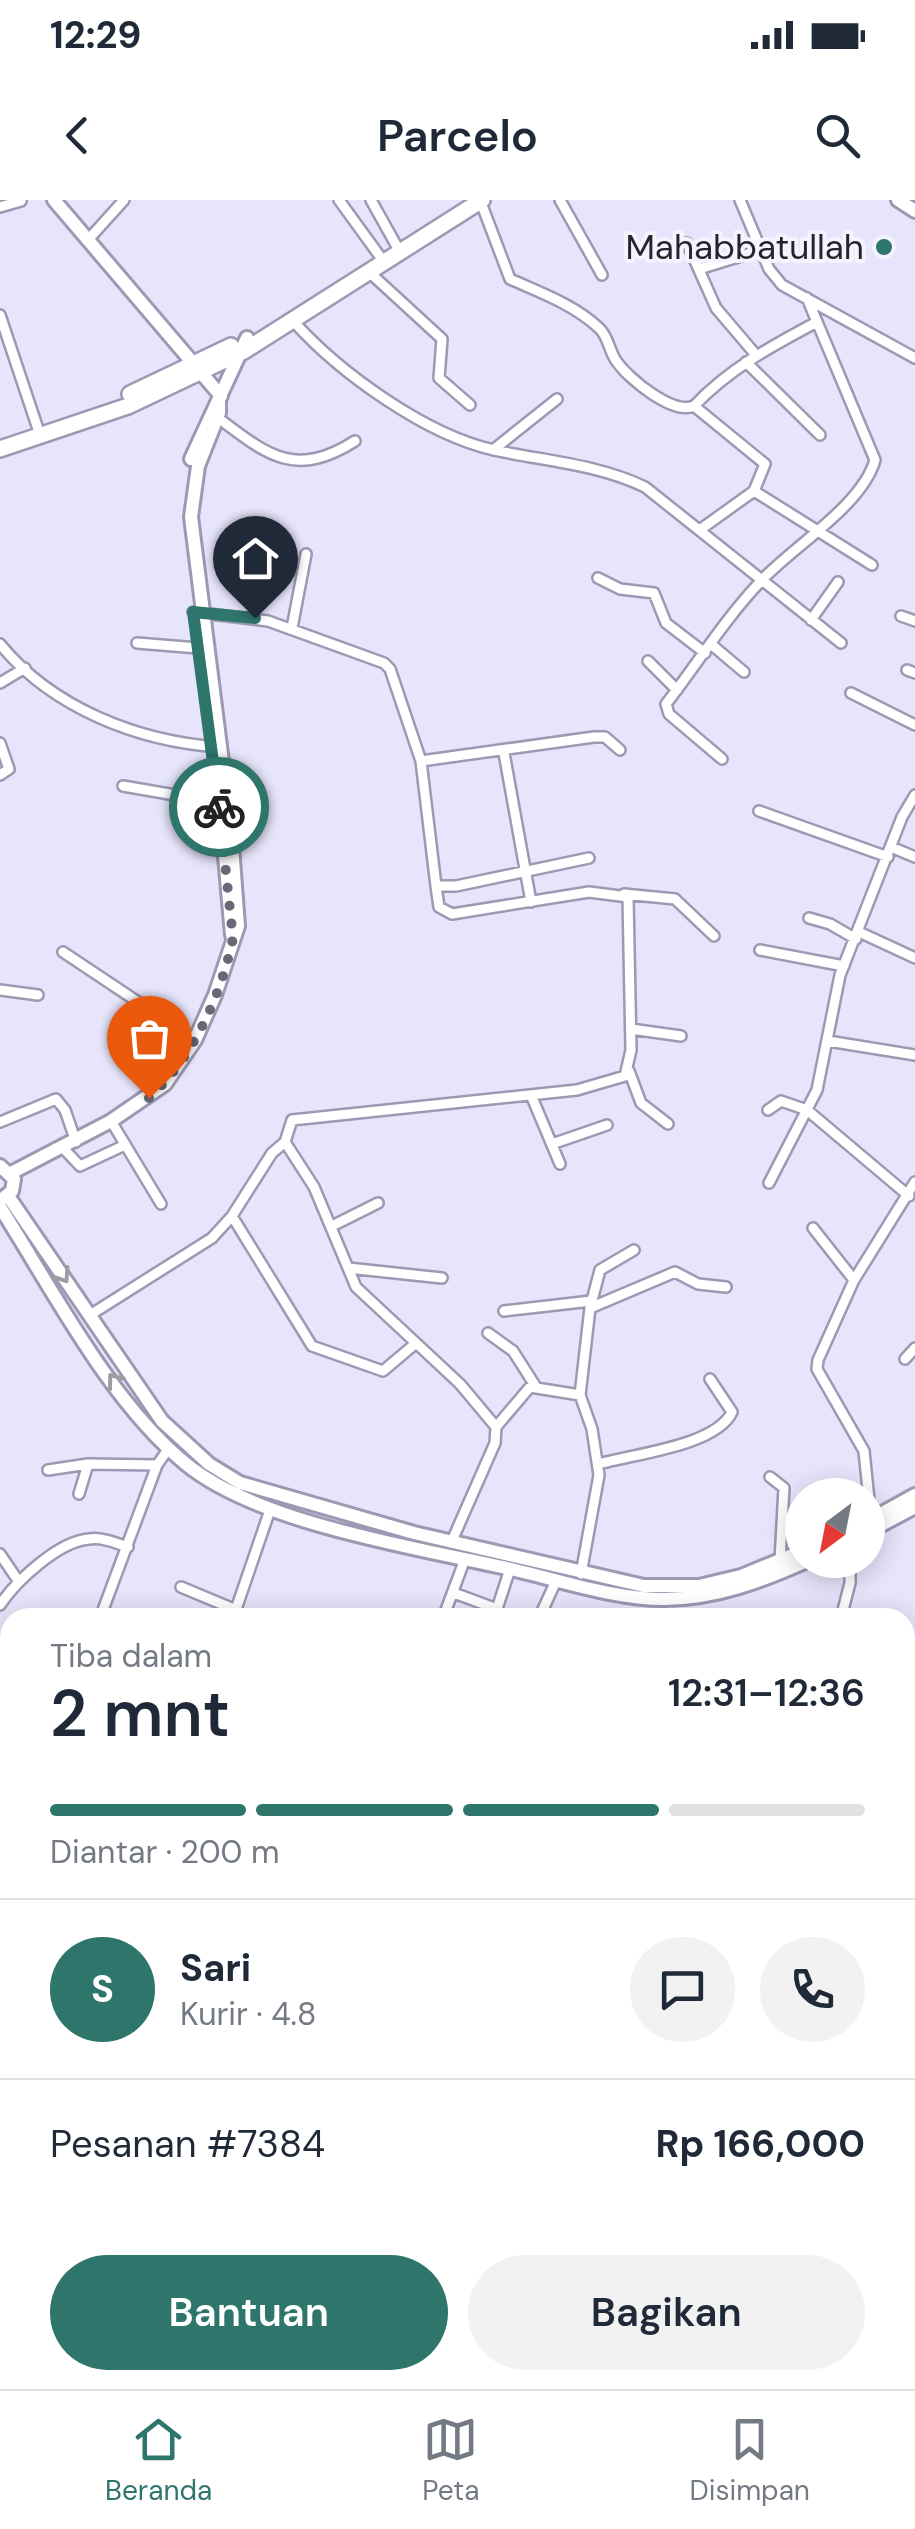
<!DOCTYPE html>
<html lang="id">
<head>
<meta charset="utf-8">
<style>
  :root { --surface:#fff; --page:#f2f2f3; --text:#1f2937; --muted:#747a83; --line:#e0e1e3; --accent:#2e756b }
  body { margin:0; font-family:"DM Sans",sans-serif; background:var(--page); color:var(--text); height:100vh; display:flex; flex-direction:column; font-size:38px; white-space:nowrap }
  * { box-sizing:border-box; margin:0 }
  p { font-size:32px; color:var(--muted) }
  .icon { flex:none; width:55px; height:55px; fill:none; stroke:currentColor; stroke-width:2; stroke-linecap:round; stroke-linejoin:round }
  .map { position:relative; flex:1; overflow:hidden }
  .side { position:absolute; left:0px; top:1408px; width:915px; height:782px; display:flex; flex-direction:column; background:var(--surface); border-radius:30px 30px 0 0; box-shadow:0 5px 25px #0003 }
  .side>* { flex:none }
  .needle { width:65px; rotate:212deg }
  .fabs { position:absolute; left:785px; top:1278px; display:grid; gap:20px }
  .fabs a { display:grid; place-items:center; width:100px; height:100px; border-radius:50%; background:var(--surface); box-shadow:0 5px 25px #0003; font-size:50px }
  .pin { position:absolute; display:grid; place-items:center; width:85px; height:85px; color:#fff; margin:-102px -42px; border-radius:50% 50% 50% 0; rotate:-45deg; box-shadow:0 0 10px #0007 }
  .pin .icon { rotate:45deg }
  .courier { position:absolute; display:grid; place-items:center; width:100px; height:100px; margin:-50px; border:8px solid #2e756b; border-radius:50%; background:#fff; color:#222; box-shadow:0 2px 12px #0007 }
  .headline em { font-style:normal; font-weight:600 }
  .headline div { display:flex; flex-direction:column-reverse }
  .headline { display:flex; align-items:center; justify-content:space-between; height:170px; padding:0 50px }
  h1 { font-size:65px; font-weight:600; line-height:75px }
  .bar { display:grid; grid-template-columns:repeat(4,1fr); gap:15px 10px; align-content:center; height:120px; padding:0 50px }
  .bar i { height:12px; border-radius:8px; background:var(--line) }
  .bar .active { background:var(--accent) }
  .bar p { grid-column:span 4 }
  .line { display:flex; align-items:center; gap:25px; padding:0 50px; border-top:2px solid var(--line) }
  .line div { flex:1 }
  .round { display:grid; place-items:center; flex:none; width:105px; height:105px; border-radius:52px; background:var(--page) }
  .cta { display:flex; gap:20px; margin-top:auto; padding:20px 50px }
  .cta a { flex:1; height:115px; border-radius:60px; background:var(--accent); color:#fff; font-size:40px; font-weight:600; line-height:115px; text-align:center }
  .cta a+a { background:var(--page); color:var(--text) }
  .status { display:flex; justify-content:space-between; align-items:center; height:70px; padding:0 50px; background:var(--surface); direction:ltr }
  .status svg { height:28px; fill:currentColor }
  header { display:flex; justify-content:space-between; align-items:center; height:130px; padding:0 50px; background:var(--surface); font-size:45px; font-weight:600 }
  .menu { display:flex; justify-content:space-around; align-items:center; height:140px; border-top:2px solid var(--line); background:var(--surface); font-size:28px; color:var(--muted) }
  .menu a { display:grid; justify-items:center; gap:5px }
  .menu .active { color:var(--accent) }
  .map>svg:first-child { display:block }
  .green { fill:#f9c2f2 }
  .water { fill:#52a1e3; stroke:#447cad; stroke-width:2.5 }
  .lines { fill:none; stroke-linecap:round; stroke-linejoin:round }
  .street-casing { stroke:#9c9ab3; stroke-width:14 }
  .secondary-casing { stroke:#9c9ab3; stroke-width:18 }
  .primary-casing { stroke:#9c9ab3; stroke-width:20 }
  .street { stroke:#fff; stroke-width:9 }
  .secondary { stroke:#fff; stroke-width:12 }
  .primary { stroke:#fff; stroke-width:15 }
  .oneway { stroke:#9d9da1 }
  .done { stroke:#696876; stroke-width:10; stroke-dasharray:0 18 }
  .route { stroke:#2e756b; stroke-width:12 }
  .poi-dot { fill:#2e756b; stroke:#f4f4ff; stroke-width:4 }
  .labels { text-anchor:middle; stroke-width:8; stroke-linejoin:round; paint-order:stroke }
  .poi-label { font-size:35px; fill:#25252e; stroke:#f4f4ff; text-anchor:end }
</style>
</head>
<body>
<div class="status"><b>12:29</b><svg viewBox="0 0 49 12"><path d="M0 12V9h3v3zM5 12V6h3v6zM10 12V3h3v9zM15 12V0h3v12zM26 1h20v11H26zM47 4h2v5h-2z"/></svg></div>
<header><svg class="icon" aria-label="back" viewBox="0 0 24 24"><path d="M15 5l-7 7 7 7"/></svg>Parcelo<svg class="icon" aria-label="search" viewBox="0 0 24 24"><circle cx="10" cy="10" r="6"/><path d="M15 15l6 6"/></svg></header>
<div class="map">
<svg width="915" height="2189" viewBox="0 0 915 2189">
  <rect width="100%" height="100%" fill="#e7e5fb"/>
  <path class="green" d="M905 1897 915 1904V2123L905 2121Z"/>
  <path class="water" d="M0 1879 10 1882V2180H567L580 2189H0Z"/>
  <g class="lines">
    <defs>
      <path id="street" d="M339 0 384 62
        M371 0 400 52
        M480 0 510 79C541 93 573 104 599 128 609 137 609 152 617 162 630 180 673 215 694 206L765 264 754 291 701 329
        M560 0 602 75
        M740 0 769 69 782 85 915 158
        M0 7 21 1
        M87 41 124 0
        M687 43 716 108 756 155
        M699 69 761 50
        M369 72 442 139 439 178 470 205
        M0 115 38 229
        M294 122C340 173 426 235 494 250 545 261 597 264 645 287L841 443
        M746 162 820 235
        M694 206C729 169 770 147 815 123
        M217 217C267 255 295 279 355 241
        M493 250 557 199
        M754 291 872 365
        M598 378 620 389 654 393 666 423 705 453
        M193 412 268 421 384 463 390 469 421 561 594 537H605L620 550
        M901 416 915 421
        M811 420 838 382
        M292 428 306 354
        M137 443 198 448
        M0 444C52 508 139 542 220 547
        M712 445 744 472
        M648 461 677 490
        M907 470 915 473
        M0 483 25 468
        M851 493 915 525
        M0 543 9 569 0 575
        M504 553 531 702
        M722 559 669 514 666 504C697 464 725 419 760 382 792 347 862 306 875 260L807 98
        M421 561 436 686H456L589 658
        M123 586 227 604
        M759 611 888 657
        M891 647 915 657
        M624 694 675 699 714 736
        M809 718 830 724 856 739
        M859 732 915 758
        M760 750 844 766
        M63 752 195 840
        M0 790 38 795
        M631 829 681 836
        M828 841 915 855
        M629 871 641 903 668 924
        M531 895 560 964
        M768 910 781 901 807 910 909 996
        M111 921 161 1004
        M0 922 56 899 65 910 76 942
        M285 942 314 987 356 1087 460 1184 496 1227 495 1243 451 1343
        M552 944 607 925
        M63 948 80 966 125 945
        M769 983 817 890 840 775 902 617 915 595
        M232 1016 312 1146 383 1171 415 1144
        M332 1026 378 1003
        M813 1028 854 1080
        M348 1068 442 1078
        M590 1108 675 1072 698 1084 726 1087
        M504 1111 591 1101
        M90 1115 212 1038 232 1016 272 953 285 942 292 920 577 890 625 876 631 850 628 697 589 692 452 714 439 707 436 686
        M488 1133 513 1151 536 1187
        M905 1159 915 1148
        M496 1227 530 1187 580 1195
        M599 1264C633 1254 716 1246 732 1212L710 1179
        M48 1270 88 1264 157 1265
        M770 1277 784 1288 780 1361
        M79 1294 88 1264
        M871 1319 864 1251 817 1169 818 1160 854 1080 915 982
        M0 1354 17 1379
        M581 1374 599 1275 592 1229 580 1195 590 1108 600 1070 634 1050
        M181 1387 236 1410
        M454 1393 497 1409
        M0 1405C16 1381 59 1341 89 1339 102 1337 116 1343 128 1347
        M112 1418 103 1410 157 1265 169 1248
        M233 1418 270 1310
        M443 1418 465 1359
        M494 1418 510 1369
        M539 1418 556 1381
        M841 1418 850 1383V1360
        M905 1502 915 1497
        M905 1674 915 1680
        M905 1775 915 1769
        M0 1842 10 1845
        M676 2180 682 2189"/>
      <path id="secondary" d="M54 0 221 196
        M898 0 915 11
        M191 259 247 138
        M225 656 232 735
        M0 966 14 979 12 991 2 999
        M11 973 111 921 165 884 195 840 215 795 238 726 231 633 191 317 198 266 219 213V201
        M8 996 162 1221 209 1264 240 1283 414 1333 644 1386H699L741 1376 802 1351
        M0 1007C53 1090 109 1201 186 1264 261 1325 420 1348 515 1370 563 1381 615 1399 664 1399 716 1399 762 1381 809 1360
        M868 1321 915 1295
        M868 1332 915 1307"/>
      <path id="primary" d="M130 194 231 146
        M0 249 128 206 244 151 482 0"/>
    </defs>
    <use href="#street" class="street-casing"/>
    <use href="#secondary" class="secondary-casing"/>
    <use href="#primary" class="primary-casing"/>
    <use href="#street" class="street"/>
    <use href="#secondary" class="secondary"/>
    <use href="#primary" class="primary"/>
  </g>
  <defs><path id="oneway-chevron" d="M-2-3.5L2.5 0L-2 3.5" fill="none" stroke-width="1.6" stroke-linecap="round" stroke-linejoin="round" transform="scale(2.5)"/></defs>
  <g class="oneway">
    <use href="#oneway-chevron" transform="translate(63 1076) rotate(56)"/>
    <use href="#oneway-chevron" transform="translate(114 1180) rotate(-127)"/>
  </g>
  <g class="lines">
    <path class="done" d="M149 898C193 858 221 796 233 738L219 607"/>
    <path class="route" d="M219 607 193 412 255 418"/>
  </g>
  <circle class="poi-dot" cx="884" cy="47" r="10"/>
  <g class="labels">
    <g class="poi-label">
      <text x="864" y="59">Mahabbatullah</text>
    </g>
  </g>
</svg>
<div class="fabs">
<a><svg class="needle" viewBox="-14 -14 28 28"><path d="M0-13l5 13h-10z" fill="#e53935"/><path d="M0 13l5-13h-10z" fill="#747a83"/></svg></a>
</div>
<div class="pin" style="left:149px;top:898px;background:#ea580c"><svg class="icon" aria-label="bag" viewBox="0 0 24 24"><path d="M5 8h14l-1 12H6zM9 8a3 3 0 0 1 6 0"/></svg></div>
<div class="pin" style="left:255px;top:418px;background:#1f2937"><svg class="icon" aria-label="home" viewBox="0 0 24 24"><path d="M3 11l9-7 9 7M6 9v11h12V9"/></svg></div>
<div class="courier" style="left:219px;top:607px"><svg class="icon" aria-label="bike" viewBox="0 0 24 24"><circle cx="6" cy="16" r="4"/><circle cx="18" cy="16" r="4"/><path d="M6 16l4-8h5l3 8M10 8l3 8H6M13 5h3"/></svg></div>
<section class="side">
<div class="headline"><div><h1>2 mnt</h1><p>Tiba dalam</p></div><em>12:31–12:36</em></div>
<div class="bar"><i class="active"></i><i class="active"></i><i class="active"></i><i></i><p>Diantar · 200 m</p></div>
<div class="line" style="height:180px"><b class="round" style="background:var(--accent);color:#fff">S</b><div><b>Sari</b><p>Kurir · 4.8</p></div><a class="round"><svg class="icon" aria-label="chat" viewBox="0 0 24 24"><path d="M4 5h16v11H9l-5 4z"/></svg></a><a class="round"><svg class="icon" aria-label="phone" viewBox="0 0 24 24"><path d="M5 4h4l2 5-3 2q2 4 5 5l2-3 5 2v4C11 20 4 13 5 4z"/></svg></a></div>
<div class="line" style="height:130px"><div>Pesanan #7384</div><b>Rp 166,000</b></div>
<div class="cta"><a>Bantuan</a><a>Bagikan</a></div>
</section>
</div>
<nav class="menu">
<a class="active"><svg class="icon" aria-label="home" viewBox="0 0 24 24"><path d="M3 11l9-7 9 7M6 9v11h12V9"/></svg>Beranda</a>
<a><svg class="icon" aria-label="map" viewBox="0 0 24 24"><path d="M3 6l6-2 6 2 6-2v14l-6 2-6-2-6 2zM9 4v14M15 6v14"/></svg>Peta</a>
<a><svg class="icon" aria-label="saved" viewBox="0 0 24 24"><path d="M7 4h10v16l-5-4-5 4z"/></svg>Disimpan</a>
</nav>
</body>
</html>
